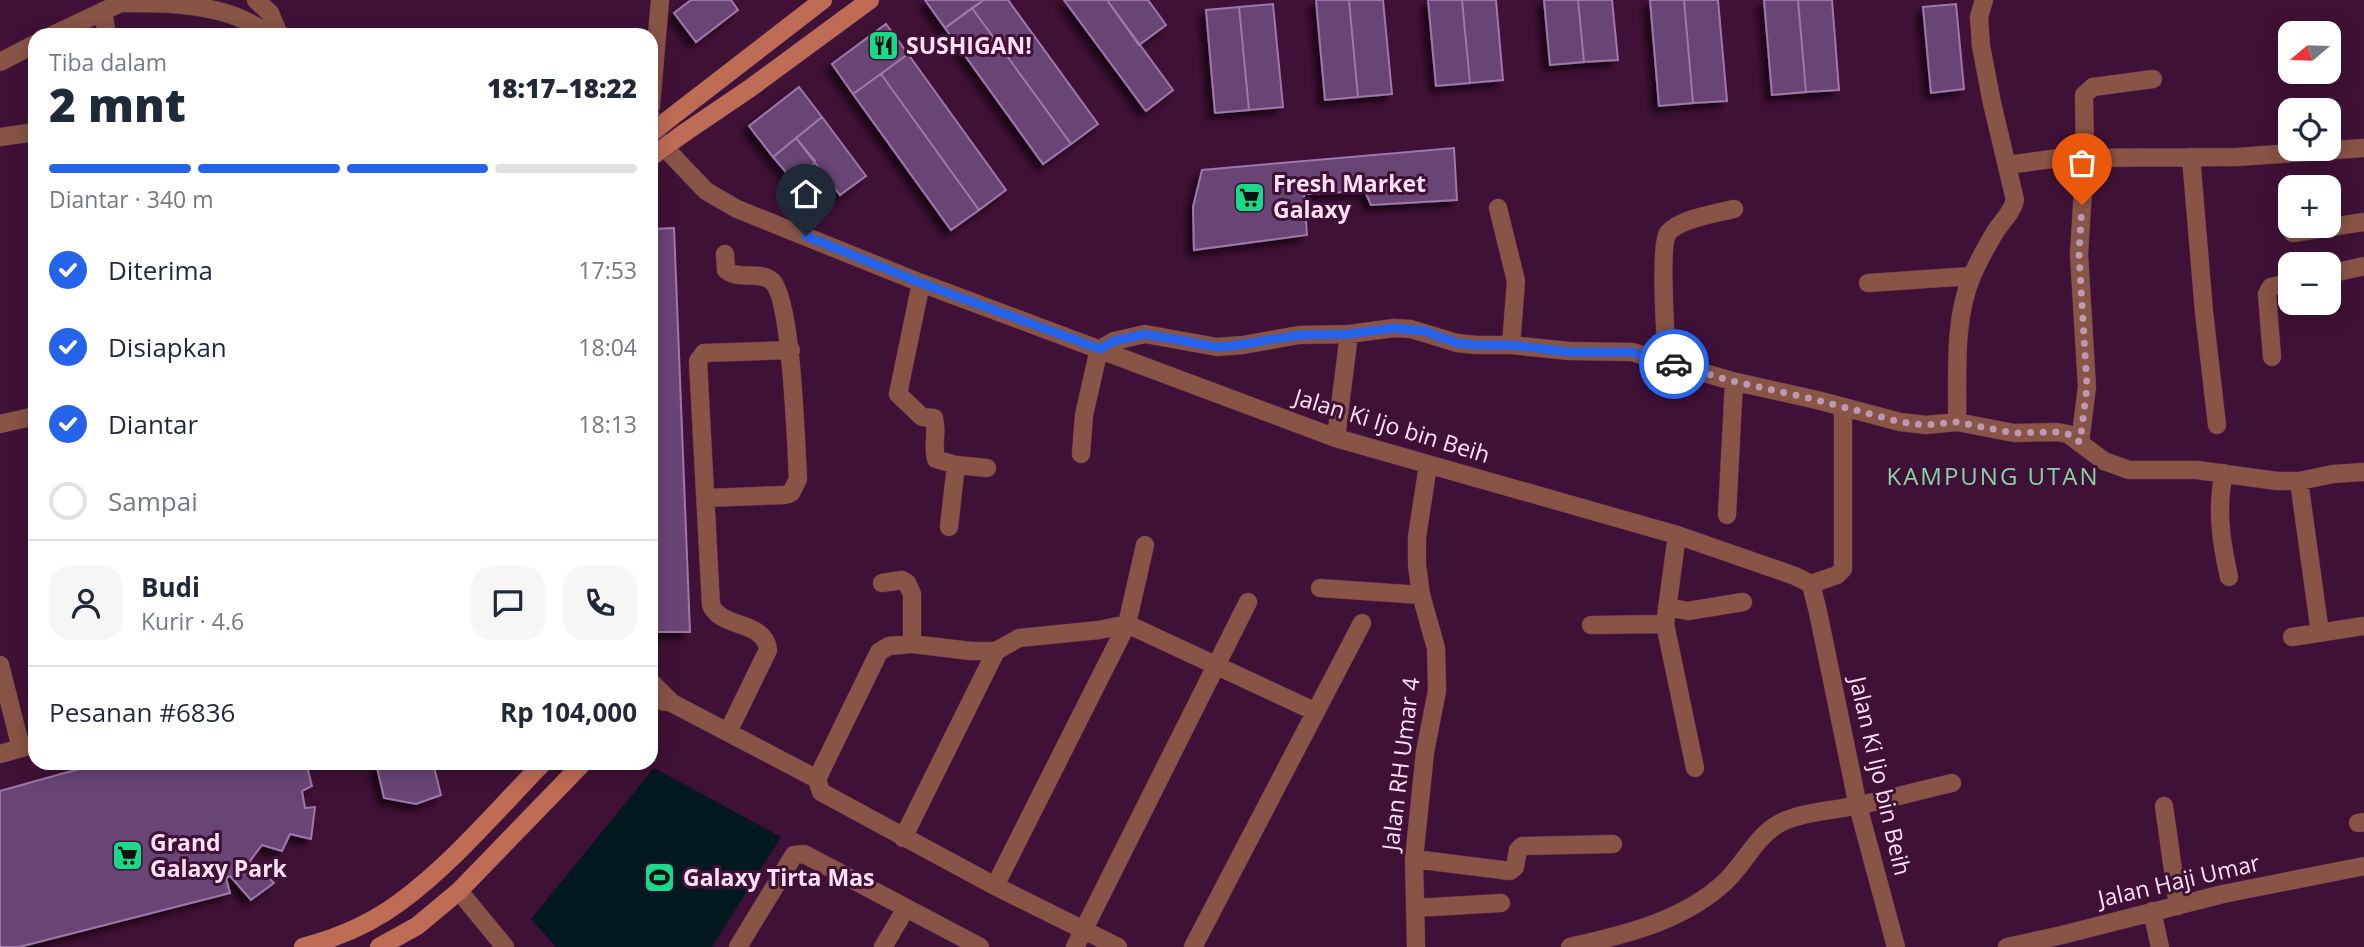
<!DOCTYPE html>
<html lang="id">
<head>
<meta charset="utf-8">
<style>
  :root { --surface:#fff; --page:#f6f6f7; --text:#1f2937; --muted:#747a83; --line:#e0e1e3; --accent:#2563eb }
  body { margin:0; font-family:"Open Sans",sans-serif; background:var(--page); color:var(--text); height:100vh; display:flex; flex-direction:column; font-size:26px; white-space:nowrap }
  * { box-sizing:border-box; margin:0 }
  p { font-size:23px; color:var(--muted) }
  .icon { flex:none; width:38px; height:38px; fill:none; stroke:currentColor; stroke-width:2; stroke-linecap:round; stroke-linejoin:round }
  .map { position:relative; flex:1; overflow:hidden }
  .panel { position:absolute; left:28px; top:28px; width:630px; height:742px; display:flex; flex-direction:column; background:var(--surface); border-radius:21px; box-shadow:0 4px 18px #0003 }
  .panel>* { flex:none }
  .needle { width:46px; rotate:251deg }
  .tools { position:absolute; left:2278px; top:21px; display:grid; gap:14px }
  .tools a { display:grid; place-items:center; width:63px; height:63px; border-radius:14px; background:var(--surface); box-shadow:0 4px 18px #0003; font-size:35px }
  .pin { position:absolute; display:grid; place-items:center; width:60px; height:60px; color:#fff; margin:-72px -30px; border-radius:50% 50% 50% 0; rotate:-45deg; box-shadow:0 0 7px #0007 }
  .pin .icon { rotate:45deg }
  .courier { position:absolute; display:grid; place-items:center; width:70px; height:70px; margin:-35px; border:5px solid #2563eb; border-radius:50%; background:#fff; color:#222; box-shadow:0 2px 9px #0007 }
  .summary em { font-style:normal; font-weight:800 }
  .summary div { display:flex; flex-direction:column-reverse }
  .summary { display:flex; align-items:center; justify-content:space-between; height:119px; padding:0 21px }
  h1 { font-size:46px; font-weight:800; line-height:52px }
  .bar { display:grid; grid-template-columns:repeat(4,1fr); gap:10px 7px; align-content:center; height:84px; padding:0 21px }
  .bar i { height:9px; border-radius:5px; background:var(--line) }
  .bar .current { background:var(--accent) }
  .bar p { grid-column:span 4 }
  .line { display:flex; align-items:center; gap:18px; padding:0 21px; border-top:2px solid var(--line) }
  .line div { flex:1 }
  .round { display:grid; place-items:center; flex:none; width:74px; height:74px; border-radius:21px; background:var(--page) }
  ol { padding:0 21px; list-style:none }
  li { display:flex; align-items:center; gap:21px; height:77px }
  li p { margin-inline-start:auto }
  li .icon { padding:7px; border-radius:50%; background:var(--accent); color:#fff; stroke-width:4 }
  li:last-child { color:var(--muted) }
  li i { width:38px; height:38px; border:4px solid var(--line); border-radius:50% }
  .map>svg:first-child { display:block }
  .water { fill:#01191f }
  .building { fill:#694575; stroke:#9e77ab; stroke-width:2; filter:url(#shadow) }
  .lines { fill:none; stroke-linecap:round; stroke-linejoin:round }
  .minor-casing { stroke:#5b2e51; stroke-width:19 }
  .tertiary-casing { stroke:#5b2e51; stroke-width:19 }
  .secondary-casing { stroke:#5b2e51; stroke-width:19 }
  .minor { stroke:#885445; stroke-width:18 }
  .tertiary { stroke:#885445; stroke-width:18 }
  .secondary { stroke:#bf6c54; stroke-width:18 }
  .secondary-bridge-casing { stroke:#5b2e51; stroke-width:19; stroke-linecap:butt }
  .secondary-bridge { stroke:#bf6c54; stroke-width:18 }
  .done { stroke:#bc98b2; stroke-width:7; stroke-dasharray:0 12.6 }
  .route { stroke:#2563eb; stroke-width:9 }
  .labels { text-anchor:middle; stroke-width:6; stroke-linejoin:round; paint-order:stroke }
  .poi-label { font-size:23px; font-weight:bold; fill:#ffe0f5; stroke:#401136; text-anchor:start }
  .street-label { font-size:23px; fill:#ffe0f5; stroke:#401136 }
  .neighbourhood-label { font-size:24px; letter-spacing:2px; fill:#87d3a6; stroke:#401136 }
</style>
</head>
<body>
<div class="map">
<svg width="2364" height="947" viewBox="0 0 2364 947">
  <defs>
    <filter id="shadow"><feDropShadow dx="-6" dy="6" stdDeviation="3.5" flood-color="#0009"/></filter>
  </defs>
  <rect width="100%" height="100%" fill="#401136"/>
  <path class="water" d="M654 768 781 837 712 947H556L531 919Z"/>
  <path class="building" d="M691 0H731L738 10 696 42 674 13Z
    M925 0H984L945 28Z
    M984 0H1008L1098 124 1071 144 972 8Z
    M1064 0H1107L1173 90 1146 111Z
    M1107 0H1148L1166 25 1139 45Z
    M1316 0H1349L1358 97 1325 100Z
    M1349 0H1383L1392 94 1358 97Z
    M1428 0H1462L1470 83 1436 86Z
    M1462 0H1496L1503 80 1470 83Z
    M1544 0H1578L1584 62 1550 65Z
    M1578 0H1612L1618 60 1584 62Z
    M1650 0H1684L1693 103 1659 106Z
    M1684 0H1718L1727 101 1693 103Z
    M1764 0H1798L1806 92 1772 95Z
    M1798 0H1832L1839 90 1806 92Z
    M1273 4 1283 107 1249 110 1239 7Z
    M1956 4 1964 89 1931 93 1923 7Z
    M1239 7 1249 110 1215 113 1206 10Z
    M972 8 1071 144 1043 164 945 28Z
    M886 24 908 54 853 94 832 64Z
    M908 54 1006 190 979 210 881 74Z
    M881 74 979 210 951 230 853 94Z
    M799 87 822 117 773 157 749 126Z
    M822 117 866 176 840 195 796 138Z
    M796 138 815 161 801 190 773 157Z
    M1454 148 1457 200 1371 205 1365 191 1304 194 1307 235 1194 250 1193 207 1202 170Z
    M674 228 690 632H651V229Z
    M100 763H306L312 786 302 791 305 808 315 807 311 839 290 834 282 851 262 845 250 861 274 883 251 900 230 876 226 878 230 893 19 947H0V791Z
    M376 763H433L441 795 416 804 384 798Z"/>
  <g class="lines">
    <defs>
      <path id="minor" d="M256 0 270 13 279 35
        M123 3C160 3 196 3 232 15 246 20 259 28 272 35
        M103 11 107 35
        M53 35 127 0
        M0 62 35 44
        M0 137 35 132
        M2191 157 2204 312 2217 425
        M2007 165 2059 158 2237 157 2364 148
        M1498 208 1516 281 1511 345
        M2293 233 2364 222
        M2329 274 2364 266
        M921 283 898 394 922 417 934 418C938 434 932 445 936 459L956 465 987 468
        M1868 283 1971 276
        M1100 349 1114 341 1145 334 1217 347 1243 345 1299 335 1349 334 1394 328 1411 329 1457 343 1476 345H1511L1569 351 1632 352 1732 381 1817 400 1900 422 1926 425 1957 422C1958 375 1953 320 1972 276 1978 261 1987 246 1995 232 2002 221 2012 213 2015 200L1992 103 1981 46 1979 17 1984 0
        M2272 357 2267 294 2271 287 2291 282
        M1667 362C1666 341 1659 246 1668 233 1679 219 1717 213 1734 209
        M1957 422 2014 433 2057 432 2068 434 2104 461 2129 470H2197L2277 481H2299L2333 474 2364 472
        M0 424 35 416
        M1336 438 1349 334
        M2080 442 2087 387 2079 254 2085 157 2084 95 2093 87 2153 79
        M1081 454 1084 415 1099 349
        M2224 473C2216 509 2221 541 2229 577
        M2299 481 2320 633
        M707 498 784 495 791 493 798 479C796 446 792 299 772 281 759 270 740 281 726 270L725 254
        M1727 515 1734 382
        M949 527 956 465
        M882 583 902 580 907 583 912 594V644
        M1811 584 1837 575 1843 569V407
        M1320 588 1421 595
        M1667 607 1688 611 1743 602
        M1665 624 1695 768
        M1591 625 1665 624 1677 535
        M2292 637 2364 626
        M0 665 21 748
        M651 682 672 703
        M651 699 672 703 817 779 821 792 995 886 1118 947
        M728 732 768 650C765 620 721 629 711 605L698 361 704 353 791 350
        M0 754 35 744
        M817 779 879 652 889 646 912 644 971 651H996L1019 638 1099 630 1127 624 1316 712
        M2164 806 2178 906
        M2358 823 2364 822
        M903 838 996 651
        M1414 859 1510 871 1515 867 1518 850 1522 846 1613 844
        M995 886 1127 624 1145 545
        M459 891 505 947
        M1415 908 1501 903
        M2152 911 2160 947
        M738 947 794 855 804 854 980 947
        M883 947 906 908
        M1075 947 1248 602
        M1193 947 1362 623
        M1416 947 1414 859 1425 752 1437 691 1436 648 1421 595 1417 565V537L1428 465
        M1570 947C1624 935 1684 921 1726 881 1745 863 1756 836 1780 823 1805 811 1832 811 1859 805 1890 799 1921 790 1952 783
        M2007 947 2062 935 2223 894 2364 866"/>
      <path id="tertiary" d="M651 106 660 0
        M651 117 656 136 663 146 706 191 737 209 921 283 1336 438 1677 535 1795 576 1811 584 1818 612 1858 806 1896 947"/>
      <path id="secondary" d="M678 112 823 0
        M684 133 749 89 870 0
        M303 947C337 938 372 923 400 902 453 863 497 810 543 763
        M379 947 417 926 459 891 583 763"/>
    </defs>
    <use href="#minor" class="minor-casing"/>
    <use href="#tertiary" class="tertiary-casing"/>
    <use href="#secondary" class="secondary-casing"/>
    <use href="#minor" class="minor"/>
    <use href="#tertiary" class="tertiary"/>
    <use href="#secondary" class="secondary"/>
    <defs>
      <path id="secondary-bridge" d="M651 133 678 112
        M651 157 684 133"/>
    </defs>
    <use href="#secondary-bridge" class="secondary-bridge-casing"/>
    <use href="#secondary-bridge" class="secondary-bridge"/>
  </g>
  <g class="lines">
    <path class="done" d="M1674 364 1732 381 1817 400 1900 422 1926 425 1956 422 2014 433 2057 432 2068 434 2080 442 2087 387 2079 254 2082 205"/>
    <path class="route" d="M806 236 921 283 1100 349 1114 341 1145 334 1217 347 1231 346 1299 335 1349 334 1394 328 1424 331 1457 343 1476 345H1511L1569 352H1632L1674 364"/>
  </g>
  <defs>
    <symbol id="restaurant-square" viewBox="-11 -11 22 22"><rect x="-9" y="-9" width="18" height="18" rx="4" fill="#1ad988" stroke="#401136"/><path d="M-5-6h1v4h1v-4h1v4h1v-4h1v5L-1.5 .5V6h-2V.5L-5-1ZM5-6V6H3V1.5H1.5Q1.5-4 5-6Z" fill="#111"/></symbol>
    <symbol id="supermarket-square" viewBox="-11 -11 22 22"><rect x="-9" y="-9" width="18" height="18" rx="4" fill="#1ad988" stroke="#401136"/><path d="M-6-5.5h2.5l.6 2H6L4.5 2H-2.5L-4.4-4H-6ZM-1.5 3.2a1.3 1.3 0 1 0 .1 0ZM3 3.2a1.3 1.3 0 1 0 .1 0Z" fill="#111"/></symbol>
    <symbol id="stadium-square" viewBox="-11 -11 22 22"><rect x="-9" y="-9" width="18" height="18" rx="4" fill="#1ad988" stroke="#401136"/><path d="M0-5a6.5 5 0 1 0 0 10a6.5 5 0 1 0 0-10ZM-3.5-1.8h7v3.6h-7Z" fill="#111"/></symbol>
  </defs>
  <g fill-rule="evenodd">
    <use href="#restaurant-square" x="866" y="28" width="35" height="35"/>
    <use href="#supermarket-square" x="1232" y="180" width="35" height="35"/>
    <use href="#supermarket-square" x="110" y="838" width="35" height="35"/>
    <use href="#stadium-square" x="642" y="860" width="35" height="35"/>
  </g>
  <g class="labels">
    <g class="poi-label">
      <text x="906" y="54">SUSHIGAN!</text>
      <text x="1273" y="192">Fresh Market<tspan x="1273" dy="26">Galaxy</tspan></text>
      <text x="150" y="851">Grand<tspan x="150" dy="26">Galaxy Park</tspan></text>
      <text x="683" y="886">Galaxy Tirta Mas</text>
    </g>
    <g class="street-label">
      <text transform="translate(1392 426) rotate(17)" y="8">Jalan Ki Ijo bin Beih</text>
      <text transform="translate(1401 764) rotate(-83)" y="8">Jalan RH Umar 4</text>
      <text transform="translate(1880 776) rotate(77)" y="8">Jalan Ki Ijo bin Beih</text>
      <text transform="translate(2179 881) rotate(-13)" y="8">Jalan Haji Umar</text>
    </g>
    <g class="neighbourhood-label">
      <text x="1993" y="485">KAMPUNG UTAN</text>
    </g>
  </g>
</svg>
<div class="tools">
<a><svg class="needle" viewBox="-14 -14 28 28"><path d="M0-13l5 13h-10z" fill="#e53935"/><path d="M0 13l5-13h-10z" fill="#747a83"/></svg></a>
<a><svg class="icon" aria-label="locate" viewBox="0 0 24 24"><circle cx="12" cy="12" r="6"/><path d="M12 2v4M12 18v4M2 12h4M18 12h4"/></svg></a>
<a>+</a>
<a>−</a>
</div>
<div class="pin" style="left:2082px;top:205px;background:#ea580c"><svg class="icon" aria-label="bag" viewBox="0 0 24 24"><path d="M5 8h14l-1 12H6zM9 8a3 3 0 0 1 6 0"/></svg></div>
<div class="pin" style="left:806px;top:236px;background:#1f2937"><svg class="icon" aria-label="home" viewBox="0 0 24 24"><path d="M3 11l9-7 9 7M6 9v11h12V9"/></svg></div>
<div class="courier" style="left:1674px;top:364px"><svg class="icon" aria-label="car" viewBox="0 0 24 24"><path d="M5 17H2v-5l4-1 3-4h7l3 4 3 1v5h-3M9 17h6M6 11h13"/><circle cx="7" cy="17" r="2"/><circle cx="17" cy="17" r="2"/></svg></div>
<section class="panel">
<div class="summary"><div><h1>2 mnt</h1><p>Tiba dalam</p></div><em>18:17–18:22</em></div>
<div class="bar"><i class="current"></i><i class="current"></i><i class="current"></i><i></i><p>Diantar · 340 m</p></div>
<ol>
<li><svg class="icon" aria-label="check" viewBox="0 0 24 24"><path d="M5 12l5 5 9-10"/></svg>Diterima<p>17:53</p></li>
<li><svg class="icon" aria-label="check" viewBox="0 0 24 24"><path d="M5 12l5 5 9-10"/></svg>Disiapkan<p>18:04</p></li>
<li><svg class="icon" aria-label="check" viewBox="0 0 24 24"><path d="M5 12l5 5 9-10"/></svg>Diantar<p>18:13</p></li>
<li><i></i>Sampai</li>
</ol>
<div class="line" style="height:126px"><a class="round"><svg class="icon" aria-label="person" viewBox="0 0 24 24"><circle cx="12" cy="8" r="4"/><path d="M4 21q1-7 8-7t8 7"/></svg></a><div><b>Budi</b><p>Kurir · 4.6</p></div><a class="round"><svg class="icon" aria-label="chat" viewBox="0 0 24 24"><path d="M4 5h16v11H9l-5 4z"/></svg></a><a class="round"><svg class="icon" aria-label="phone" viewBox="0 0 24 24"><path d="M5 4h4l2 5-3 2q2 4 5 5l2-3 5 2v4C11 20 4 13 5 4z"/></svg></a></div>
<div class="line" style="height:91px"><div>Pesanan #6836</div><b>Rp 104,000</b></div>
</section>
</div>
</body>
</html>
